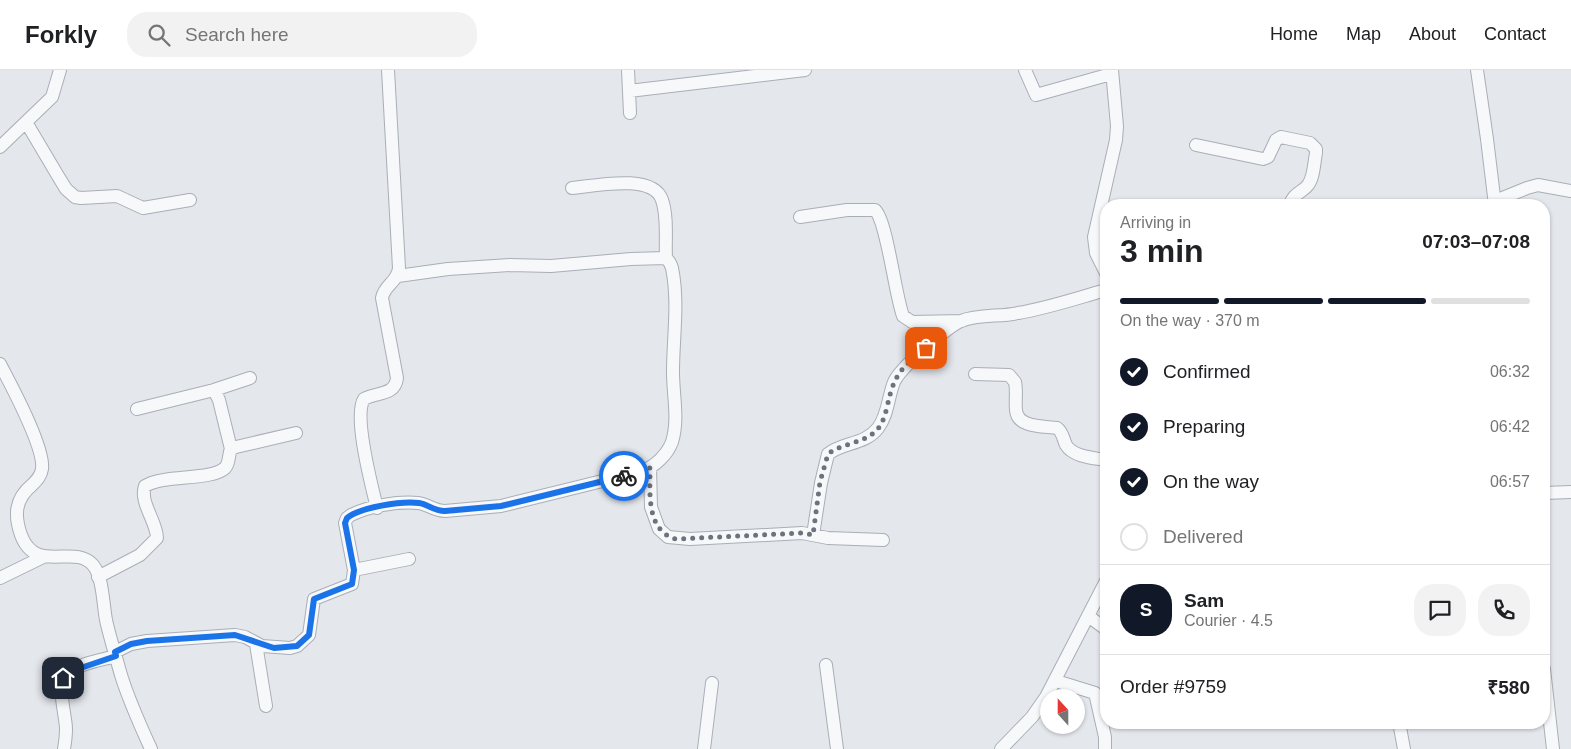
<!DOCTYPE html>
<html lang="en">
<head>
<meta charset="utf-8">
<style>
  :root { --surface:#fff; --page:#f2f2f2; --text:#202124; --muted:#757577; --line:#e0e0e0; --accent:#111827 }
  body { margin:0; font-family:Helvetica,sans-serif; background:var(--page); color:var(--text); height:100vh; display:flex; flex-direction:column; font-size:19px; white-space:nowrap }
  * { box-sizing:border-box; margin:0 }
  p { font-size:16px; color:var(--muted) }
  .icon { flex:none; width:28px; height:28px; fill:none; stroke:currentColor; stroke-width:2; stroke-linecap:round; stroke-linejoin:round }
  .map { position:relative; flex:1; overflow:hidden }
  .drawer { position:absolute; left:1100px; top:129px; width:450px; height:530px; display:flex; flex-direction:column; background:var(--surface); border-radius:20px; box-shadow:0 1px 4px #0004 }
  .drawer>* { flex:none }
  .needle { width:32px; rotate:339deg }
  .buttons { position:absolute; left:1040px; top:619px; display:grid; gap:10px }
  .buttons a { display:grid; place-items:center; width:45px; height:45px; border-radius:50%; background:var(--surface); box-shadow:0 1px 4px #0004; font-size:25px }
  .pin { position:absolute; display:grid; place-items:center; width:42px; height:42px; color:#fff; margin:-21px; border-radius:10px; box-shadow:0 2px 8px #0006 }
  .courier { position:absolute; display:grid; place-items:center; width:50px; height:50px; margin:-25px; border:4px solid #1a73e8; border-radius:50%; background:#fff; color:#222; box-shadow:0 1px 6px #0007 }
  .summary em { font-style:normal; font-weight:700 }
  .summary div { display:flex; flex-direction:column-reverse }
  .summary { display:flex; align-items:center; justify-content:space-between; height:85px; padding:0 20px }
  h1 { font-size:32px; font-weight:700; line-height:38px }
  .bar { display:grid; grid-template-columns:repeat(4,1fr); gap:8px 5px; align-content:center; height:60px; padding:0 20px }
  .bar i { height:6px; border-radius:4px; background:var(--line) }
  .bar .selected { background:var(--accent) }
  .bar p { grid-column:span 4 }
  .line { display:flex; align-items:center; gap:12px; padding:0 20px; border-top:1px solid var(--line) }
  .line div { flex:1 }
  .round { display:grid; place-items:center; flex:none; width:52px; height:52px; border-radius:20px; background:var(--page) }
  ol { padding:0 20px; list-style:none }
  li { display:flex; align-items:center; gap:15px; height:55px }
  li p { margin-inline-start:auto }
  li .icon { padding:5px; border-radius:50%; background:var(--accent); color:#fff; stroke-width:4 }
  li:last-child { color:var(--muted) }
  li i { width:28px; height:28px; border:2px solid var(--line); border-radius:50% }
  header { display:flex; align-items:center; gap:30px; box-sizing:border-box; height:70px; padding:0 25px; background:var(--surface); border-bottom:1px solid var(--line) }
  header strong { font-size:24px }
  nav { display:flex; gap:28px; margin-inline-start:auto; font-size:18px }
  .search { width:350px; height:45px; background:var(--page); display:flex; align-items:center; gap:12px; box-sizing:border-box; padding:0 18px; border-radius:20px; color:var(--muted); font-size:19px }
  .map>svg:first-child { display:block }
  .lines { fill:none; stroke-linecap:round; stroke-linejoin:round }
  .street-casing { stroke:#a9aeb7; stroke-width:14 }
  .street { stroke:#f7f8fa; stroke-width:12 }
  .done { stroke:#6c737f; stroke-width:5; stroke-dasharray:0 9 }
  .route { stroke:#1a73e8; stroke-width:6 }
</style>
</head>
<body>
<header>
<strong>Forkly</strong>
<div class="search"><svg class="icon" aria-label="search" viewBox="0 0 24 24"><circle cx="10" cy="10" r="6"/><path d="M15 15l6 6"/></svg>Search here</div>
<nav><a>Home</a><a>Map</a><a>About</a><a>Contact</a></nav>
</header>
<div class="map">
<svg width="1571" height="679" viewBox="0 0 1571 679">
  <rect width="100%" height="100%" fill="#e4e7ec"/>
  <g class="lines">
    <defs>
      <path id="street" d="M628 0 630 43
        M1025 0 1036 25 1111 4
        M1477 0 1487 69 1495 135
        M629 21 805 0
        M26 52 58 106 66 119 75 127 81 128 117 126 143 138 190 130
        M1196 75 1263 89 1268 87 1276 70 1281 67 1310 73 1316 79V83C1314 93 1314 107 1308 115 1302 123 1293 123 1290 135
        M0 77 52 27 60 0
        M572 118C594 116 653 103 662 130 668 147 665 171 666 188
        M1495 131 1527 118 1538 115 1571 121
        M800 147 847 140H875C887 151 895 225 903 246L912 252 962 251
        M1106 203 1096 183 1094 167 1116 70 1117 56 1112 0
        M0 294C11 315 45 378 42 399 41 406 37 410 32 415 15 429 14 445 21 465 36 505 74 473 93 495 103 507 103 534 106 550 110 568 116 587 121 605 129 631 140 655 151 679
        M975 304 1009 305 1015 312C1017 321 1015 331 1016 340 1017 358 1044 356 1057 358 1063 362 1063 369 1066 375 1073 387 1094 388 1106 390
        M214 320 250 308
        M137 339 214 320 219 330 231 379
        M650 398 651 437 659 459 668 467 690 469 802 463 828 468 883 470
        M1544 423 1571 422
        M377 438C372 417 353 346 364 329 376 322 395 326 397 308L382 228C384 215 398 212 399 198L388 0
        M813 465 821 413 828 384C843 372 865 375 878 358 888 345 888 327 894 312 900 298 947 257 961 251 978 244 1000 247 1018 243 1048 238 1077 228 1106 220
        M354 500 409 489
        M98 507 140 485 157 468C157 452 139 432 145 416 164 404 211 411 225 398 230 393 228 385 231 379L236 377 296 363
        M0 508 43 487
        M1088 546 1106 559
        M256 574 266 636
        M115 582 131 574 147 571 235 565 245 567 262 576 290 578 297 576 309 565 314 529 352 514 354 500 345 453 347 448 351 445C369 436 398 431 418 433 428 434 434 441 445 441L501 436 643 401C655 396 667 385 672 372 679 349 673 326 673 302 673 268 679 232 672 198 671 194 669 191 666 188L631 189 551 196 510 195 448 199 398 206
        M826 595 837 679
        M1544 599 1553 679
        M1056 611 1095 623 1105 667V679
        M1399 652 1404 679
        M64 679C65 673 66 666 66 659 66 645 55 613 68 603 80 593 102 590 116 586
        M704 679 712 613
        M1001 679 1032 647 1046 627 1106 511"/>
    </defs>
    <use href="#street" class="street-casing"/>
    <use href="#street" class="street"/>
  </g>
  <g class="lines">
    <path class="done" d="M624 406 650 398C650 423 646 461 676 469L802 463 813 465 820 412 828 384C842 373 862 374 876 361 888 349 887 326 895 311 901 297 914 288 926 278"/>
    <path class="route" d="M63 608 69 602 116 586 115 582 131 574 147 571 235 565 274 578 297 576 309 565 314 529 352 514 354 500 345 453 347 448C361 437 401 431 419 433 428 434 433 441 445 441L501 436 624 406"/>
  </g>
</svg>
<div class="buttons">
<a><svg class="needle" viewBox="-14 -14 28 28"><path d="M0-13l5 13h-10z" fill="#e53935"/><path d="M0 13l5-13h-10z" fill="#757577"/></svg></a>
</div>
<div class="pin" style="left:926px;top:278px;background:#ea580c"><svg class="icon" aria-label="bag" viewBox="0 0 24 24"><path d="M5 8h14l-1 12H6zM9 8a3 3 0 0 1 6 0"/></svg></div>
<div class="pin" style="left:63px;top:608px;background:#1f2937"><svg class="icon" aria-label="home" viewBox="0 0 24 24"><path d="M3 11l9-7 9 7M6 9v11h12V9"/></svg></div>
<div class="courier" style="left:624px;top:406px"><svg class="icon" aria-label="bike" viewBox="0 0 24 24"><circle cx="6" cy="16" r="4"/><circle cx="18" cy="16" r="4"/><path d="M6 16l4-8h5l3 8M10 8l3 8H6M13 5h3"/></svg></div>
<section class="drawer">
<div class="summary"><div><h1>3 min</h1><p>Arriving in</p></div><em>07:03–07:08</em></div>
<div class="bar"><i class="selected"></i><i class="selected"></i><i class="selected"></i><i></i><p>On the way · 370 m</p></div>
<ol>
<li><svg class="icon" aria-label="check" viewBox="0 0 24 24"><path d="M5 12l5 5 9-10"/></svg>Confirmed<p>06:32</p></li>
<li><svg class="icon" aria-label="check" viewBox="0 0 24 24"><path d="M5 12l5 5 9-10"/></svg>Preparing<p>06:42</p></li>
<li><svg class="icon" aria-label="check" viewBox="0 0 24 24"><path d="M5 12l5 5 9-10"/></svg>On the way<p>06:57</p></li>
<li><i></i>Delivered</li>
</ol>
<div class="line" style="height:90px"><b class="round" style="background:var(--accent);color:#fff">S</b><div><b>Sam</b><p>Courier · 4.5</p></div><a class="round"><svg class="icon" aria-label="chat" viewBox="0 0 24 24"><path d="M4 5h16v11H9l-5 4z"/></svg></a><a class="round"><svg class="icon" aria-label="phone" viewBox="0 0 24 24"><path d="M5 4h4l2 5-3 2q2 4 5 5l2-3 5 2v4C11 20 4 13 5 4z"/></svg></a></div>
<div class="line" style="height:65px"><div>Order #9759</div><b>₹580</b></div>
</section>
</div>
</body>
</html>
